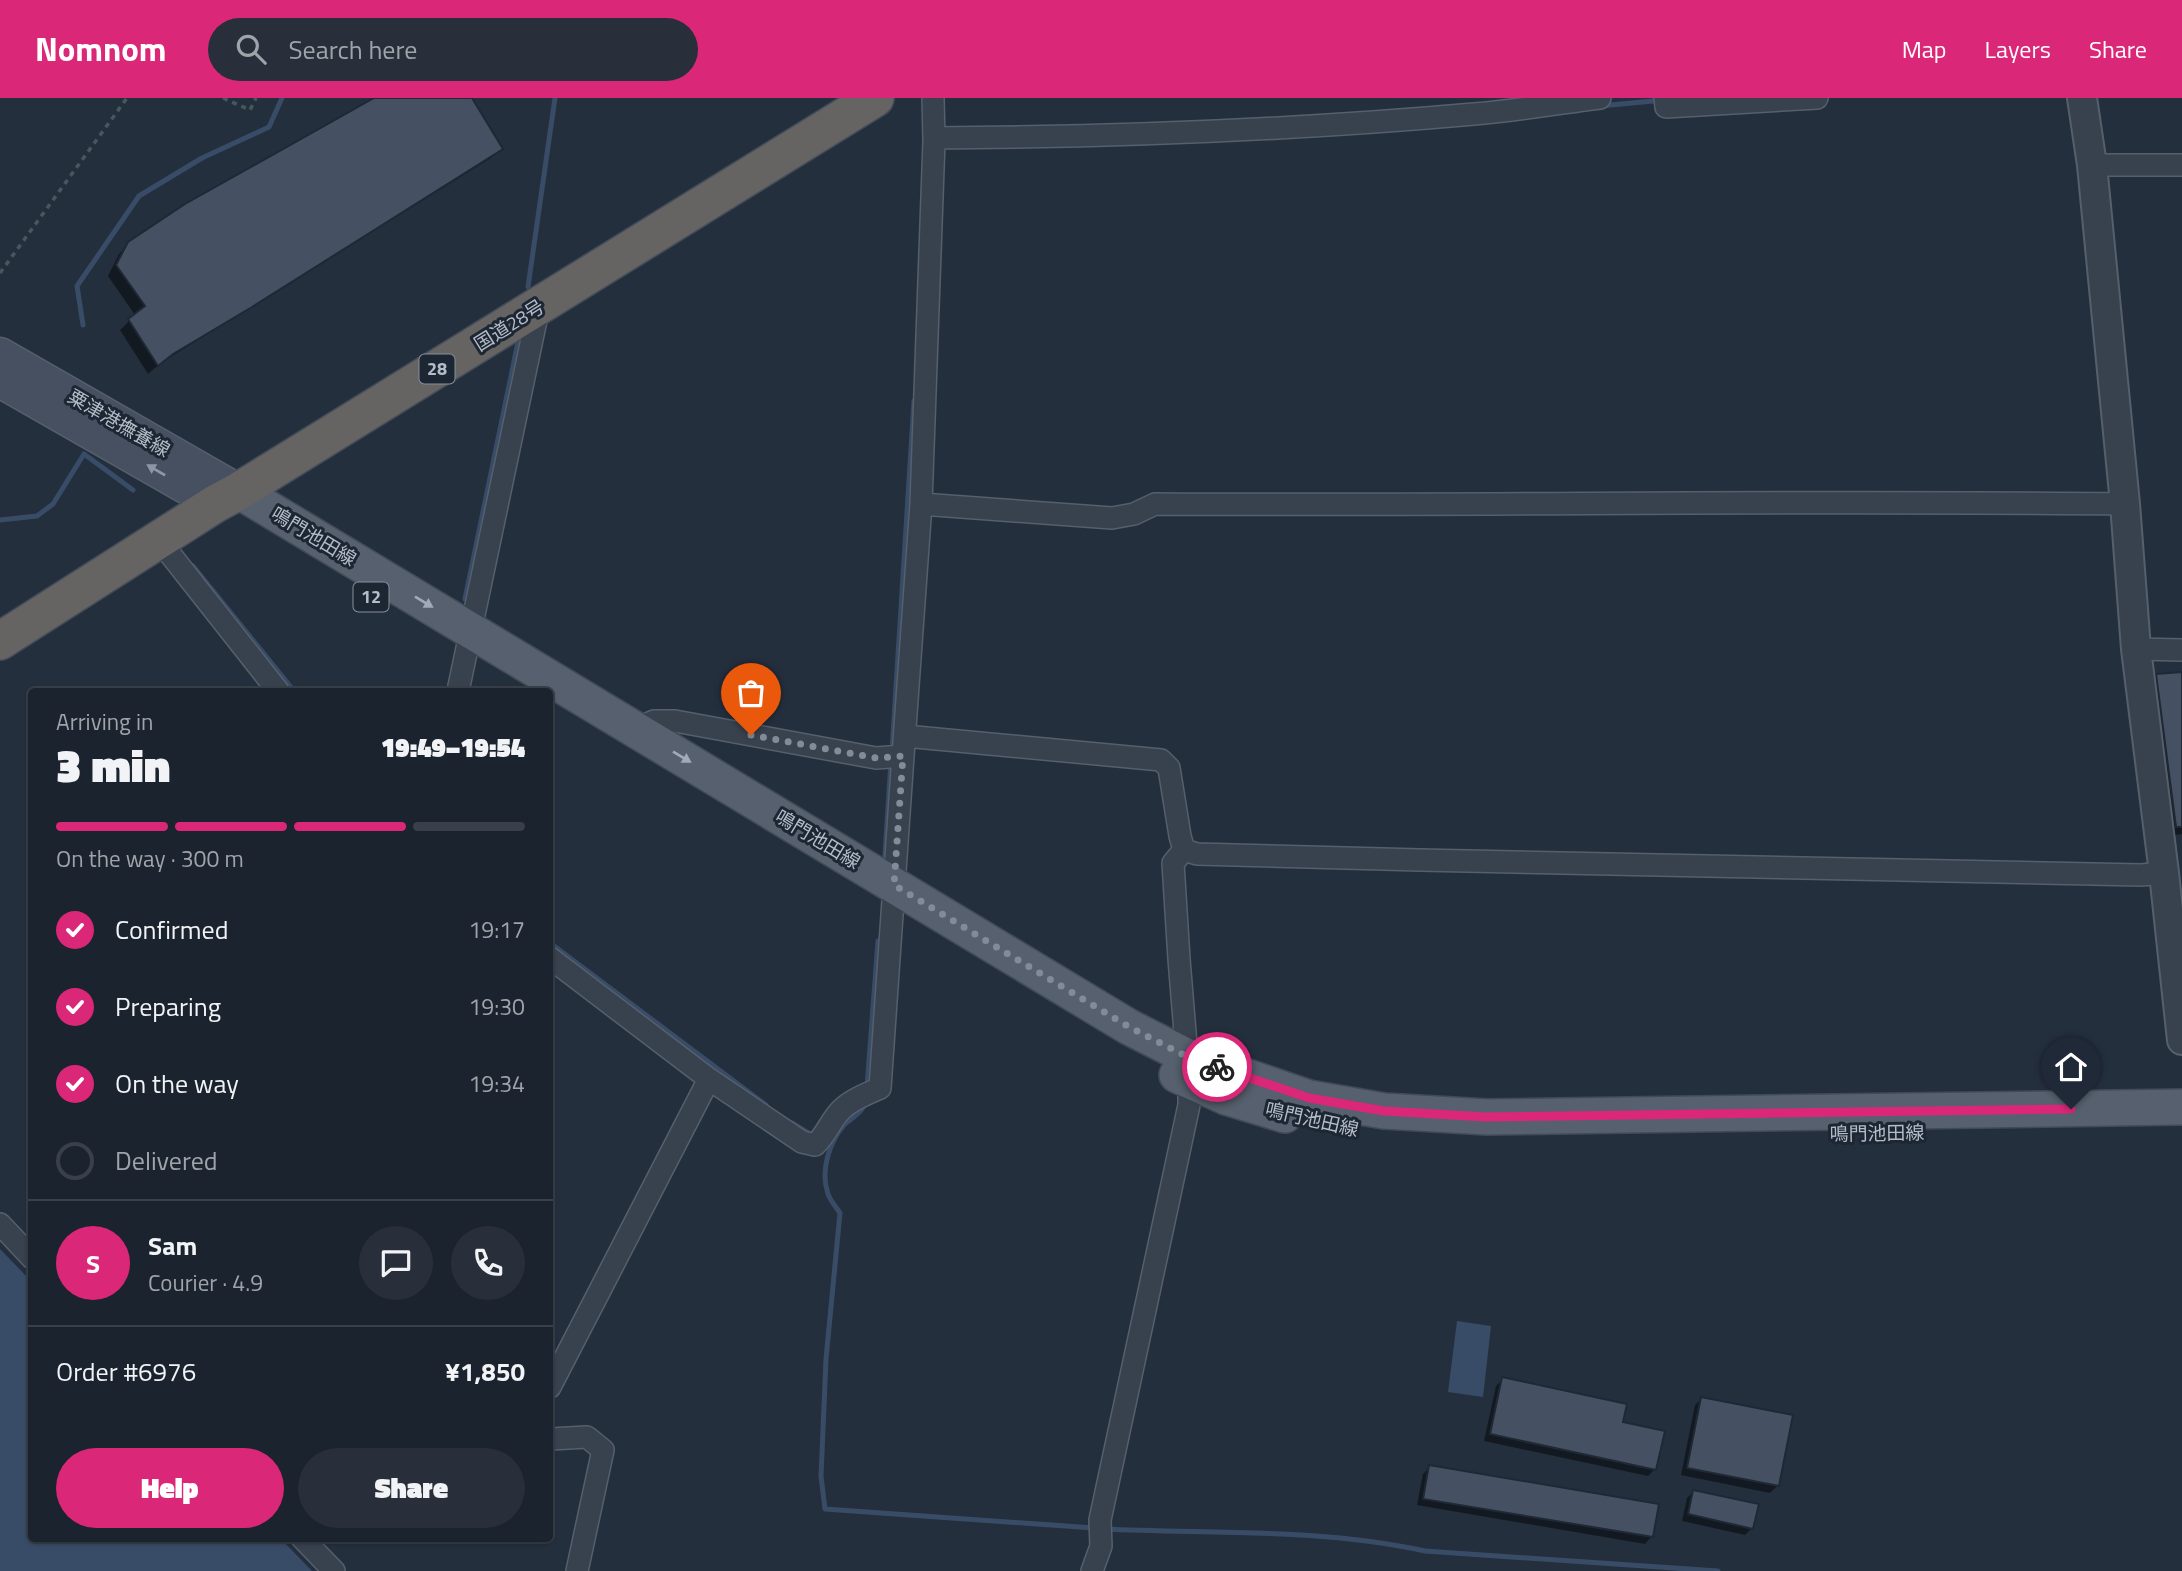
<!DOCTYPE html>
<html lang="en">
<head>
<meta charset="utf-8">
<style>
  :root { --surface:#1b232e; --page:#282f3a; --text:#f1f3f6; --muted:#a0a4aa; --line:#39404a; --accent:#db2777 }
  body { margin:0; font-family:"Titillium Web","Noto Sans JP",sans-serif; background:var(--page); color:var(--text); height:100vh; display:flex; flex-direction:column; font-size:26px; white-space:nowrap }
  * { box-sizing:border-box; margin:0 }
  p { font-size:23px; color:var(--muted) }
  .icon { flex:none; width:38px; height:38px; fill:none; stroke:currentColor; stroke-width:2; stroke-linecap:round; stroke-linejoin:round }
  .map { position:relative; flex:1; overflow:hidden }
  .drawer { position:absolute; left:28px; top:590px; width:525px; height:854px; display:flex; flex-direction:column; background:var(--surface); border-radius:7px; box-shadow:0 2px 5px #0004,0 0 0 2px var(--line) }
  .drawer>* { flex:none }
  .pin { position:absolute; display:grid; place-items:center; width:60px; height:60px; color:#fff; margin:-72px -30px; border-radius:50% 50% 50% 0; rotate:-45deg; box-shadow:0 0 7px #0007 }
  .pin .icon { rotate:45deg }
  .courier { position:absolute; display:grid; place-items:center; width:70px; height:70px; margin:-35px; border:5px solid #db2777; border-radius:50%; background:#fff; color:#222; box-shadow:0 2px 9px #0007 }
  .head em { font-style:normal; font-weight:800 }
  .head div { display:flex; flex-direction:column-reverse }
  .head { display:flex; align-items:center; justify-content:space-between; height:119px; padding:0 28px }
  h1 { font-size:46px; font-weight:800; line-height:52px }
  .bar { display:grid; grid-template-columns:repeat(4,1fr); gap:10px 7px; align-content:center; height:84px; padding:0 28px }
  .bar i { height:9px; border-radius:5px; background:var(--line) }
  .bar .on { background:var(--accent) }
  .bar p { grid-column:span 4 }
  .line { display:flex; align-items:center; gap:18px; padding:0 28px; border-top:2px solid var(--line) }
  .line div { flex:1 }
  .round { display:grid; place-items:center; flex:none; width:74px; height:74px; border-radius:37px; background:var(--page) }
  ol { padding:0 28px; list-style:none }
  li { display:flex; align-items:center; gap:21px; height:77px }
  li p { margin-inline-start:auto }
  li .icon { padding:7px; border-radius:50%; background:var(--accent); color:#fff; stroke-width:4 }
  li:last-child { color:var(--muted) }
  li i { width:38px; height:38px; border:4px solid var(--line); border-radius:50% }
  .action { display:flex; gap:14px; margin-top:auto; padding:14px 28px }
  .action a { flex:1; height:80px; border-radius:42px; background:var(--accent); color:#fff; font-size:28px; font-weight:800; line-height:80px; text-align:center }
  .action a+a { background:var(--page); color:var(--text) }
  header { display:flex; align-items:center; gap:42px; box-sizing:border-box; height:98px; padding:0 35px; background:var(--accent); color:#fff }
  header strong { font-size:33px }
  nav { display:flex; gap:38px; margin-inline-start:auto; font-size:24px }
  .search { width:490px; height:63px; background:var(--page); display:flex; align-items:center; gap:18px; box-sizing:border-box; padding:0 24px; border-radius:38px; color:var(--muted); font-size:26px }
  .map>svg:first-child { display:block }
  .water { fill:#394c67 }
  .shadow { fill:#0007 }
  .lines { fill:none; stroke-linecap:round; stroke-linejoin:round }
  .stream { stroke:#394c67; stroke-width:5 }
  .building { fill:#455162; stroke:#1f2835; stroke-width:2 }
  .minor-casing { stroke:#565f6c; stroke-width:24 }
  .tertiary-casing { stroke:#565f6c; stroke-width:32 }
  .secondary-casing { stroke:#565f6c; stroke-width:35 }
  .primary-casing { stroke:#414a57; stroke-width:38 }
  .trunk-casing { stroke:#434c59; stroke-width:40 }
  .path { stroke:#44595c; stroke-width:3.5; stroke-dasharray:5 5; stroke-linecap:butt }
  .minor { stroke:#38414e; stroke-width:21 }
  .tertiary { stroke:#38414e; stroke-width:28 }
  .secondary { stroke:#465061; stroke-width:32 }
  .primary { stroke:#56606e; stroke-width:35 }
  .trunk { stroke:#656462; stroke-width:37 }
  .oneway { fill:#8e96a5 }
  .oneway2 { fill:#a1aab7 }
  .done { stroke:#828b98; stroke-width:7; stroke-dasharray:0 12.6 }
  .route { stroke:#db2777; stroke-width:9 }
  .labels { text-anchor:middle; stroke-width:6; stroke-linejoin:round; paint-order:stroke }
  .shield { fill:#1d2633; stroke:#878f9c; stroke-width:2 }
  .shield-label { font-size:18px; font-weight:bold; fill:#b4bcc9 }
  .street-label { font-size:19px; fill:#b4bcc9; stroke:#1d2633 }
</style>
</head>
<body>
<header>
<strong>Nomnom</strong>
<div class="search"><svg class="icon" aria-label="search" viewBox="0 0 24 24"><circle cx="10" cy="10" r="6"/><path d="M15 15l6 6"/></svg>Search here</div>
<nav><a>Map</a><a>Layers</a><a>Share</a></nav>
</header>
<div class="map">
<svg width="2182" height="1473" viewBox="0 0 2182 1473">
  <rect width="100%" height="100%" fill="#242f3e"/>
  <path class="water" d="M0 1151 31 1183 32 1440H280L312 1473H0Z
    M1457 1223 1491 1228 1483 1299 1448 1294Z"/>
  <path class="shadow" d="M378 0H470L500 51 491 60 161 265 148 276 120 232 135 217 108 178 119 156 129 146Z
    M2182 576V736L2167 738 2148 588 2157 578Z
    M1503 1281 1621 1325 1655 1371 1648 1378 1484 1343 1496 1288Z
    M1702 1300 1777 1388 1770 1395 1681 1377 1695 1307Z
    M1430 1369 1651 1439 1645 1446 1417 1407 1423 1376Z
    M1694 1393 1752 1430 1745 1437 1682 1423 1687 1400Z"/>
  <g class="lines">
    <path class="stream" d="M1600 8 1653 3
      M528 189 555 0
      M83 227 77 188 139 98 202 60 269 29 282 0
      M0 422 37 418 53 406 84 356 133 392
      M193 468 294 593
      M465 501 518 244
      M892 653 914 303
      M885 757 891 663
      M550 845 766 1007
      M867 989 878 843
      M866 1003C863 1015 852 1019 844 1027 829 1045 820 1073 828 1096 830 1102 836 1109 840 1115L826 1261 821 1378 825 1411 1094 1430
      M792 1025 810 1036
      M1104 1431C1211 1436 1319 1430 1425 1453L1718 1473"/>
  </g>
  <path class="building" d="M374 0H472L503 51 252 209 173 256 158 268 128 221 145 208 116 167 128 144 185 106Z
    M2182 574V729H2176L2156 576Z
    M1502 1279 1627 1306 1623 1324 1665 1333 1656 1372 1490 1336Z
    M1701 1299 1793 1317 1779 1388 1687 1370Z
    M1429 1367 1659 1406 1653 1439 1423 1401Z
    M1693 1392 1759 1406 1753 1431 1688 1416Z"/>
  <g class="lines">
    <defs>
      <path id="minor" d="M1665 0 1666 9 1817 0
        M934 40C1114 39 1294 32 1474 16 1516 13 1558 5 1600 0
        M2092 67H2182
        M921 406 1112 420 1134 416 1155 406C1478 408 1802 402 2125 406
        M159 442 278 593
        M2136 551 2182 552
        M458 593 539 208
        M636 631 654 623H675L876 660 903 658 921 406 934 43 933 0
        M905 638 1161 662 1169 670 1180 738 1184 752
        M1184 752 1197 756 1420 762 2141 777 2164 775
        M550 860 709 981 802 1044 815 1047C826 1037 831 1022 841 1012 852 1001 867 996 880 990L903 658
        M0 1126 32 1160
        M550 1289 709 981
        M550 1341 587 1339 603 1352 577 1473
        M302 1440 334 1473
        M1092 1473 1101 1448 1100 1422 1189 1007V983L1179 861 1173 765 1184 752"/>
      <path id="tertiary" d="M2082 0 2092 67 2125 406 2136 551 2164 775 2182 942"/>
      <path id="secondary" d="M0 256 239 393
        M0 283 215 406"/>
      <path id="primary" d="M239 393 1129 929 1186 958 1309 1000 1384 1013 1487 1019 2182 1009
        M1177 977 1226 999 1285 1017"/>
      <path id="trunk" d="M0 543 215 406 239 393 875 0"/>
    </defs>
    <use href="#minor" class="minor-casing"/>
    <use href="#tertiary" class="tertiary-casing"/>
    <use href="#secondary" class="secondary-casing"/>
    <use href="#primary" class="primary-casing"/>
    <use href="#trunk" class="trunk-casing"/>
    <path class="path" d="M223 0 250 12 256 0
      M0 175 127 0"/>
    <use href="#minor" class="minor"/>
    <use href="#tertiary" class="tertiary"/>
    <use href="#secondary" class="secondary"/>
    <use href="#primary" class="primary"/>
    <use href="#trunk" class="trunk"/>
  </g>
  <defs><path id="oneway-solid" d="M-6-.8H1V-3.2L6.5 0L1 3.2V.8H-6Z" transform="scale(1.75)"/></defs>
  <use class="oneway" href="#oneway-solid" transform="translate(156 372) rotate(-150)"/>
  <g class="oneway2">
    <use href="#oneway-solid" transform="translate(424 504) rotate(31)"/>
    <use href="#oneway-solid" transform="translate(682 659) rotate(31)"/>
  </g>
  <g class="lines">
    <path class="done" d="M751 637 876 660 903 658 894 787 1129 929 1186 958 1217 969"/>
    <path class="route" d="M1217 969 1309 1000 1384 1013 1486 1019 2071 1011"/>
  </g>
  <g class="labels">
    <g class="shield">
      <rect x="419.5" y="256.5" width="35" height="29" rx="5"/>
      <rect x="353.5" y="484.5" width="35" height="29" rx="5"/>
    </g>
    <g class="shield-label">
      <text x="437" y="277">28</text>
      <text x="371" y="505">12</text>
    </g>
    <g class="street-label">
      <text transform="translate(509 227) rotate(-32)" y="7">国道28号</text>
      <text transform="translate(119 325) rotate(30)" y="7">粟津港撫養線</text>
      <text transform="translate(314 438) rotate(31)" y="7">鳴門池田線</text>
      <text transform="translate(818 741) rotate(31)" y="7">鳴門池田線</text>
      <text transform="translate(1312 1021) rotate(13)" y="7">鳴門池田線</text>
      <text transform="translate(1877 1035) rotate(-1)" y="7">鳴門池田線</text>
    </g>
  </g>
</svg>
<div class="pin" style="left:751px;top:637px;background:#ea580c"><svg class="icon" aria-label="bag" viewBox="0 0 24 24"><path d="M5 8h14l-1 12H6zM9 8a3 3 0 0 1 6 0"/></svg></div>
<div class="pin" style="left:2071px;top:1011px;background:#1f2937"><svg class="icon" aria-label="home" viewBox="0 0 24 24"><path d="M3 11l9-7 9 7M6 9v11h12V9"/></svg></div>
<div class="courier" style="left:1217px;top:969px"><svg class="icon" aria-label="bike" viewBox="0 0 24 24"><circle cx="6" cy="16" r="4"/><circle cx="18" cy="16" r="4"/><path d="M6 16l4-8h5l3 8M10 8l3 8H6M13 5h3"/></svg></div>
<section class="drawer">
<div class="head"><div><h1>3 min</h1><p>Arriving in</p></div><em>19:49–19:54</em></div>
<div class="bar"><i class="on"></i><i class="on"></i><i class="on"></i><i></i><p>On the way · 300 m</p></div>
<ol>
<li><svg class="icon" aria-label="check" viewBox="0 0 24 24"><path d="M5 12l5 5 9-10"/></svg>Confirmed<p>19:17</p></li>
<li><svg class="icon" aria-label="check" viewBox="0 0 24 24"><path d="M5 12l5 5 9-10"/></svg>Preparing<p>19:30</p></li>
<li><svg class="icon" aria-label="check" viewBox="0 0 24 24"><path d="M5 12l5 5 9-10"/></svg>On the way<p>19:34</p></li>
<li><i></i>Delivered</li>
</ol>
<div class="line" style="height:126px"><b class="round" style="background:var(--accent);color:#fff">S</b><div><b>Sam</b><p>Courier · 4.9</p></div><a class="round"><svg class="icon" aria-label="chat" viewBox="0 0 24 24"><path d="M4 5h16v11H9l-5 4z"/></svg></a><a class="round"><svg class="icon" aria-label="phone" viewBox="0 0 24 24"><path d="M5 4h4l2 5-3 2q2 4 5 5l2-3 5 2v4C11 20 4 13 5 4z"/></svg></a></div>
<div class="line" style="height:91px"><div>Order #6976</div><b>¥1,850</b></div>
<div class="action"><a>Help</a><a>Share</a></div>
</section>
</div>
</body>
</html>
